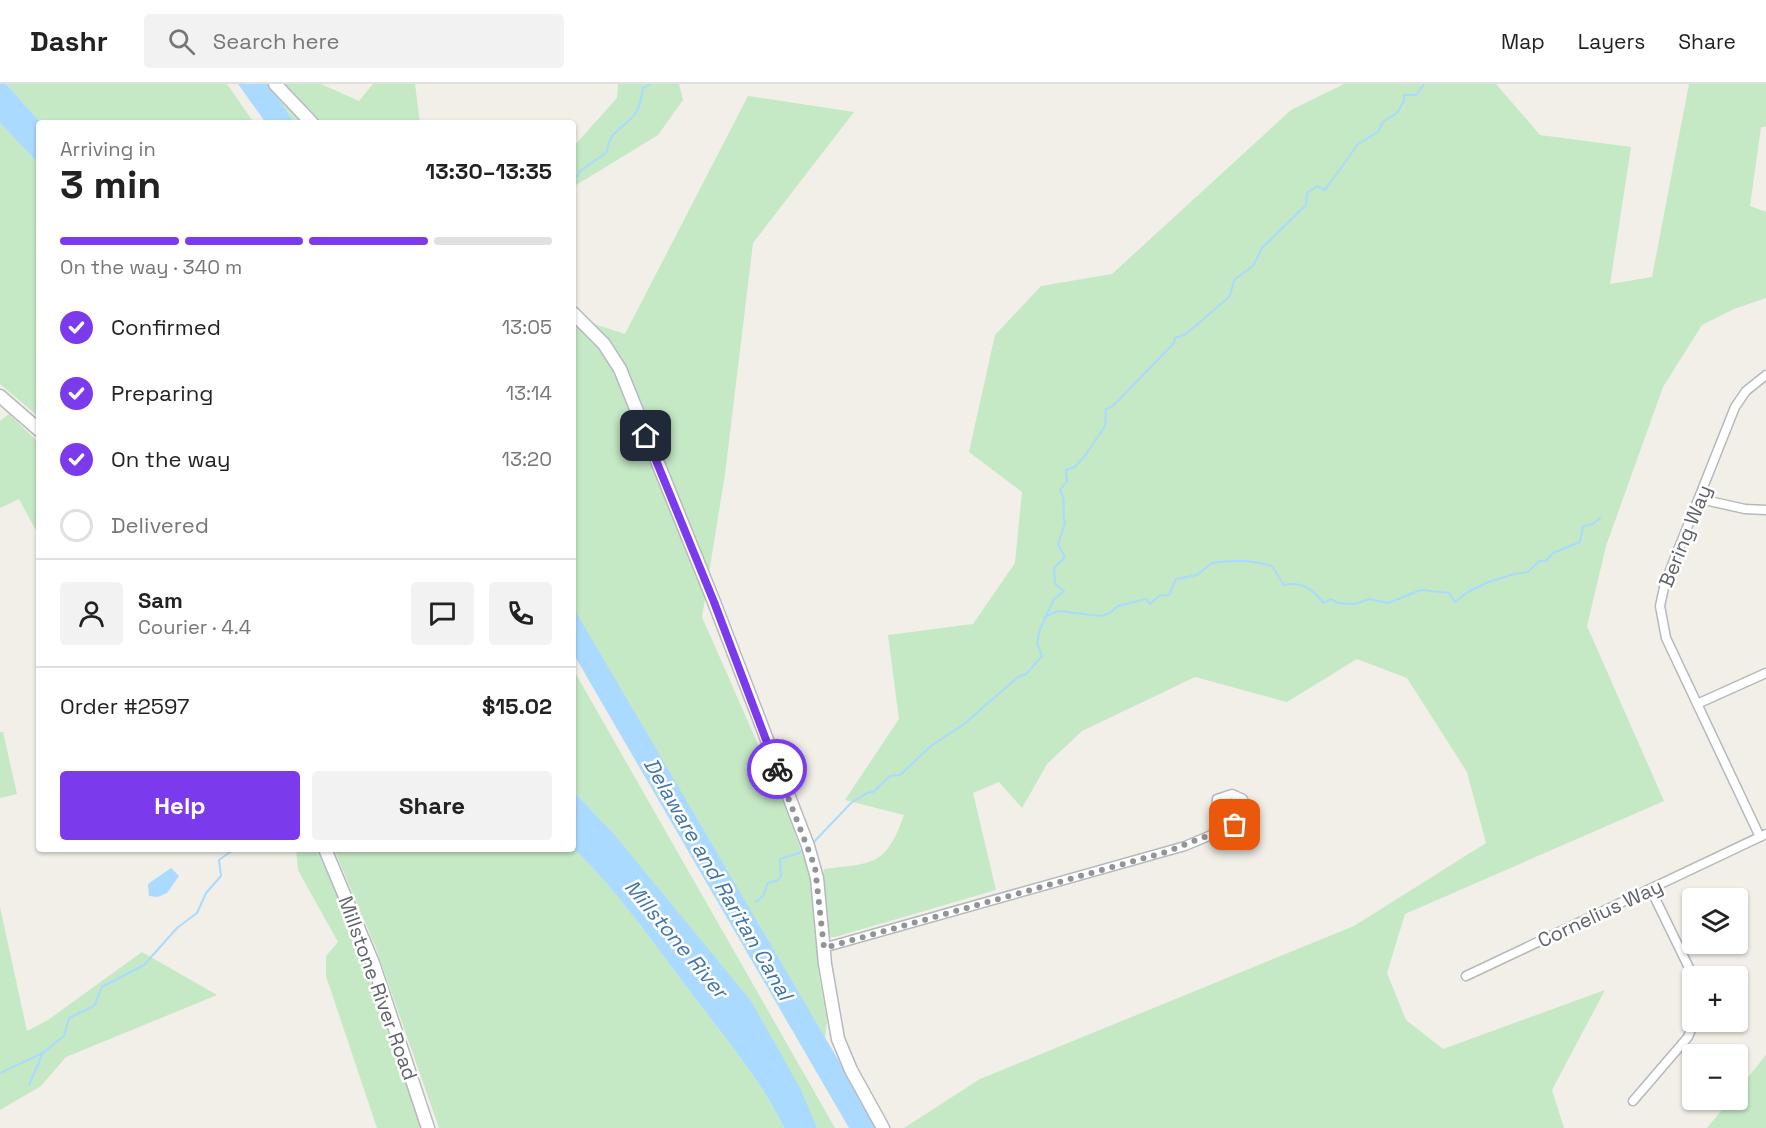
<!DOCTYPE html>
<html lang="en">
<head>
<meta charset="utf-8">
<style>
  :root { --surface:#fff; --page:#f2f2f2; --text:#222; --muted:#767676; --line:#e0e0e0; --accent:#7c3aed }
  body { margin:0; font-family:"Space Grotesk",sans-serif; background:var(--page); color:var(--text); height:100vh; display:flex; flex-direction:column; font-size:22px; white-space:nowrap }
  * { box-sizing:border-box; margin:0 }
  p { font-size:20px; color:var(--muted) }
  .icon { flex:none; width:33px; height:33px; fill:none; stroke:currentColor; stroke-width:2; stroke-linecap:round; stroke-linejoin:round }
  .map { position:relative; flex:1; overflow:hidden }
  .side { position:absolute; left:36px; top:36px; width:540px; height:732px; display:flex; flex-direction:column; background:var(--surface); border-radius:6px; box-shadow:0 2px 4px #0004 }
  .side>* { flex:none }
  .fabs { position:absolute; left:1682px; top:804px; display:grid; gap:12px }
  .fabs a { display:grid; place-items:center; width:66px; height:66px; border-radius:6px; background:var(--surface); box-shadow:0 2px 4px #0004; font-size:30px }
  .pin { position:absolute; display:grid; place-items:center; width:51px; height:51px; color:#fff; margin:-26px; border-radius:12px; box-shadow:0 3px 9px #0006 }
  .courier { position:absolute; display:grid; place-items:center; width:60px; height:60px; margin:-30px; border:4px solid #7c3aed; border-radius:50%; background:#fff; color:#222; box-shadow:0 2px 8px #0007 }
  .head em { font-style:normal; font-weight:700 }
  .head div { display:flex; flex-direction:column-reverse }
  .head { display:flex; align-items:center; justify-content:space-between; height:102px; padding:0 24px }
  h1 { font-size:39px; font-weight:700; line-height:45px }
  .bar { display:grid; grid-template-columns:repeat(4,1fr); gap:9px 6px; align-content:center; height:72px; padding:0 24px }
  .bar i { height:8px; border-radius:4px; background:var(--line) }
  .bar .active { background:var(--accent) }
  .bar p { grid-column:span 4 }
  .line { display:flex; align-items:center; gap:15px; padding:0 24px; border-top:2px solid var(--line) }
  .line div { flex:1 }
  .round { display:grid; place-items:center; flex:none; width:63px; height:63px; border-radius:6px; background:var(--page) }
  ol { padding:0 24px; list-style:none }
  li { display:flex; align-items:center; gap:18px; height:66px }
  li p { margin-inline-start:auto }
  li .icon { padding:6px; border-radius:50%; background:var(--accent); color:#fff; stroke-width:4 }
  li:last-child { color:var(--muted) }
  li i { width:33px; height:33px; border:3px solid var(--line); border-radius:50% }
  .primary-button { display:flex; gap:12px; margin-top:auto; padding:12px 24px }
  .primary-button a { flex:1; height:69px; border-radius:6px; background:var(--accent); color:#fff; font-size:24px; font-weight:700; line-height:69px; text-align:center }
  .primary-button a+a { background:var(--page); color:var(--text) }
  header { display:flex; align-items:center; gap:36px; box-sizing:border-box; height:84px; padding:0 30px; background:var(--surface); border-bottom:2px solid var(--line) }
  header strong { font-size:28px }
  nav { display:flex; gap:33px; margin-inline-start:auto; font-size:21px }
  .search { width:420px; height:54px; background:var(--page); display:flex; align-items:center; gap:15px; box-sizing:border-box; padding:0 21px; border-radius:6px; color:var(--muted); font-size:22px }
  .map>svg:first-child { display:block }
  .green { fill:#c5e8c5 }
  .water { fill:#aadaff }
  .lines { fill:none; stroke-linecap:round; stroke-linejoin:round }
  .stream { stroke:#aadaff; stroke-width:2 }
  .street-casing { stroke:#b5b8bc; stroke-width:11 }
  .secondary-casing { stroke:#b6babf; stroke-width:15 }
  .street { stroke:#fff; stroke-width:8 }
  .secondary { stroke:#fff; stroke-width:12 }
  .done { stroke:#929495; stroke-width:6; stroke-dasharray:0 10.8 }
  .route { stroke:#7c3aed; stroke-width:8 }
  .labels { text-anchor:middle; stroke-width:5; stroke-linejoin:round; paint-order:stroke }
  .street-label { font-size:20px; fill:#5f6368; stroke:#fff }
  .water-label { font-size:21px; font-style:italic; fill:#4174aa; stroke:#fff }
</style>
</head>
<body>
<header>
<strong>Dashr</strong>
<div class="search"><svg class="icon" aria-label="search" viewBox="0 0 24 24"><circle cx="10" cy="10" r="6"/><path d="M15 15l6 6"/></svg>Search here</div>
<nav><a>Map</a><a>Layers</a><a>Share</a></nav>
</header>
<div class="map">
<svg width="1766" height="1044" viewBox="0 0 1766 1044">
  <rect width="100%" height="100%" fill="#f1efe8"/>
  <path class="green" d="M6 0H227L254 39H41Z
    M273 0H321L359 17 373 0H415L420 39H292L272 4Z
    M618 0H679L683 16 658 51 573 103V63L617 14Z
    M1344 0H1496L1540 51 1631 63 1610 200 1652 193 1689 0H1766V43H1761L1750 122 1766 128V214L1734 225 1702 241 1663 303 1606 462 1587 542 1664 717 1405 830 1387 889 1406 936 1443 965 1605 906 1552 1006 1564 1044H904L980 995 1354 842 1486 759 1467 688 1407 594 1357 575 1287 618 1195 593 1082 647 1047 680 1022 724 999 698 973 709 996 806 835 853H830L827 849 822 795 824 785C874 779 886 782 904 731L845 716 899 635 888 551 973 540 1015 479 1022 408 969 368 995 251 1041 202 1112 190 1291 26Z
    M748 12 854 28 753 159 725 390 702 533 786 724 810 792 819 892 827 937 825 955 573 524V233L625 250Z
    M0 39 39 80V333L0 300Z
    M9 330 39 359V452L19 415 0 424V337Z
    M573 585 835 1044H816L613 749 573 707Z
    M0 648H3L17 710 0 714Z
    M573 764C619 808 657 864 695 914 726 955 762 997 784 1044H439L377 867 334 765Z
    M316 765 356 849 398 980 424 1044H377L326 892V872L338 858 298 786 296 766Z
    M0 823 27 947 48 936 142 868 217 911 66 973 41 1002 0 1026Z
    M1766 971V1044H1707L1730 1016H1737V1007Z"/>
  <path class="water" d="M0 0H6L41 39H39V80L0 39Z
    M238 0H269L294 39H266Z
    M573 523 878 1044H849L573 569Z
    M573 707 613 749 751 917 800 1004 817 1044H784C762 997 726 955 695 914 657 864 619 808 573 764Z
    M171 784 179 792 167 809 158 813 149 812 148 800Z"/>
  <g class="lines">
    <path class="stream" d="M573 93 578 92 580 87 607 68C608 48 623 45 634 31 641 23 641 13 643 4L650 0
      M1044 533 1058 527 1101 532 1110 529 1118 522 1146 515 1150 520 1159 512 1169 511 1176 495 1197 491 1212 479C1232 476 1253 476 1272 482L1284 501C1303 497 1313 506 1324 519L1331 515 1338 519 1354 520 1370 515 1388 519 1421 506 1449 509 1455 518 1468 508 1486 499 1514 490 1528 488 1539 477H1546L1553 469 1580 458 1583 442 1593 440 1600 434
      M812 760 851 719 867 709 873 708 890 692 900 691 931 662 964 640 1018 593 1026 590 1042 572 1037 559 1040 545 1054 515 1064 507 1055 500 1054 484 1065 473 1058 461 1065 439C1061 428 1067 417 1060 406L1067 397 1066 386 1075 383 1087 369 1105 342 1106 325 1113 322 1174 259 1175 254 1186 250 1229 213 1235 195 1253 182 1262 164 1306 121 1307 109 1317 102 1325 106 1358 60 1378 48 1383 38 1397 29 1404 17V11H1416L1424 0
      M756 818 763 812 768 799 778 796 781 792 780 775 799 769 804 764
      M0 989 43 969 64 952 69 934 94 922 102 903 144 881 177 844 197 829 206 809 221 792 219 776 234 765
      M29 1001 42 971"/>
    <defs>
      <path id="street" d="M1700 415 1745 425 1766 426
        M1697 620 1766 589
        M1760 753 1666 554 1660 522 1665 499 1735 323 1746 307 1766 291
        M1651 806 1693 892
        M823 864 1185 762 1235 741C1245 733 1248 727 1243 715L1232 710 1217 715 1214 749
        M1466 892 1766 750
        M1633 1017 1688 953 1694 938"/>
      <path id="secondary" d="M275 0 312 39
        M573 229 604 260 620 285 714 518 808 762 817 794 825 880 838 955 851 986 883 1044
        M0 312 39 346
        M325 765 373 879 428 1044"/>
    </defs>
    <use href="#street" class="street-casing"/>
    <use href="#secondary" class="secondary-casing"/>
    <use href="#street" class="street"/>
    <use href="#secondary" class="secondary"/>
  </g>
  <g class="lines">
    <path class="done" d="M777 685 815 783 824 864 1166 768 1235 741"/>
    <path class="route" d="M646 352 714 518 777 685"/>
  </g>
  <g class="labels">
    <g class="street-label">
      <text transform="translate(1685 452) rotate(-68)" y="7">Bering Way</text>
      <text transform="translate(1600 829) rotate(-25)" y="7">Cornelius Way</text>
      <text transform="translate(378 904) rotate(70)" y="7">Millstone River Road</text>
    </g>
    <g class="water-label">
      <text transform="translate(718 795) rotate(60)" y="7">Delaware and Raritan Canal</text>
      <text transform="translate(676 855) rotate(50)" y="7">Millstone River</text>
    </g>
  </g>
</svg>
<div class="fabs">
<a><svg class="icon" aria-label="layers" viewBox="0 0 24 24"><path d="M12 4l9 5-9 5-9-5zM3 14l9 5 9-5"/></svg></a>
<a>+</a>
<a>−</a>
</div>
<div class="pin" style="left:1235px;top:741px;background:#ea580c"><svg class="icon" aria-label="bag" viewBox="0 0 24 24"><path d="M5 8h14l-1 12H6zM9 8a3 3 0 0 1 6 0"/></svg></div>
<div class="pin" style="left:646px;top:352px;background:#1f2937"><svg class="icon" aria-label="home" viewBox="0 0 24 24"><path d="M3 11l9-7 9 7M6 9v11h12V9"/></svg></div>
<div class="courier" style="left:777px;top:685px"><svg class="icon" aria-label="bike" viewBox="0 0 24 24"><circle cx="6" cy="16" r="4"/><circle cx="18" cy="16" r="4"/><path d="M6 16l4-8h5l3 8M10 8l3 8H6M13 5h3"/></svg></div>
<section class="side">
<div class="head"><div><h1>3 min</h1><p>Arriving in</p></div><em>13:30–13:35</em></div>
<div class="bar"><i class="active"></i><i class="active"></i><i class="active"></i><i></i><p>On the way · 340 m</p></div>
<ol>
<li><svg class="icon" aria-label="check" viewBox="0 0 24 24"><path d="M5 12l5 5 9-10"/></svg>Confirmed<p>13:05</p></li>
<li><svg class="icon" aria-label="check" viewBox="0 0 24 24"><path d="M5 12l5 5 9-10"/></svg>Preparing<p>13:14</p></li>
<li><svg class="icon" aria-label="check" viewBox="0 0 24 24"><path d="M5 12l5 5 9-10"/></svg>On the way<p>13:20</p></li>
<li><i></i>Delivered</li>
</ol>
<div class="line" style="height:108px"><a class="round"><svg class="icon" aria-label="person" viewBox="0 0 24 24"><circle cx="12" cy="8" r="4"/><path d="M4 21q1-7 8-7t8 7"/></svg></a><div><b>Sam</b><p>Courier · 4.4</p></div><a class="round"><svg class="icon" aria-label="chat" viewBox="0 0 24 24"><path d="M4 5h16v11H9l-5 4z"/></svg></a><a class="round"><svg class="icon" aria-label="phone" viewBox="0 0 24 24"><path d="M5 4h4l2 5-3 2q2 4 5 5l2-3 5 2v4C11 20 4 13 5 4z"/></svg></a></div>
<div class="line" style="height:78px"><div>Order #2597</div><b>$15.02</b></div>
<div class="primary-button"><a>Help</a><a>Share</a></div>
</section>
</div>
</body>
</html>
